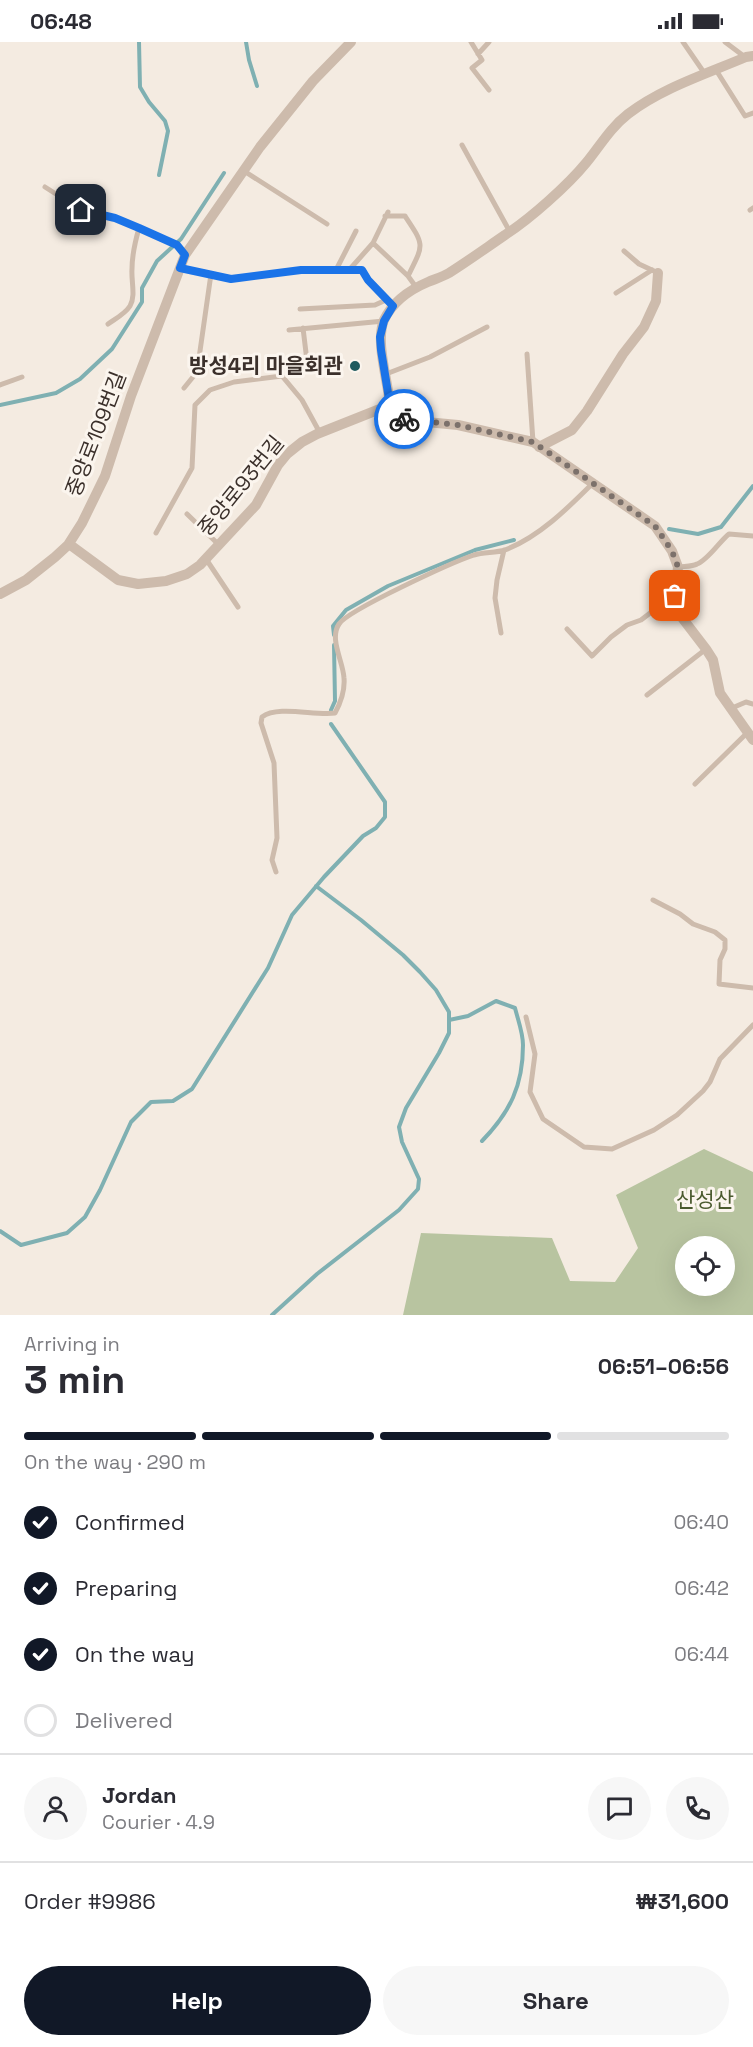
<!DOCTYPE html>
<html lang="en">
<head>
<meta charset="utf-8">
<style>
  :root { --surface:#fff; --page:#f7f7f7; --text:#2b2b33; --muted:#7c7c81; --line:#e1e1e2; --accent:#111827 }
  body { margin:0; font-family:"Space Grotesk","Noto Sans KR",sans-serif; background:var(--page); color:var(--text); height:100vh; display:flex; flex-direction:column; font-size:22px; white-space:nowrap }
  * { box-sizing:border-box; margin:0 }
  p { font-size:20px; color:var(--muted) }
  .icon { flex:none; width:33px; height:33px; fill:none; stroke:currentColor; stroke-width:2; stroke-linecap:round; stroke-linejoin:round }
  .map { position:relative; height:1273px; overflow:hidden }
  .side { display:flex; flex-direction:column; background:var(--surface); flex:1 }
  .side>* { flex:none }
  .buttons { position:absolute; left:675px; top:1194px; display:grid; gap:12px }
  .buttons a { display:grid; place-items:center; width:60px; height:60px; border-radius:50%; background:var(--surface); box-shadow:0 6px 24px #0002; font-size:30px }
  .pin { position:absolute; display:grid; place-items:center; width:51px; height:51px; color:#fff; margin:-26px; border-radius:12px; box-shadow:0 3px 9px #0006 }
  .courier { position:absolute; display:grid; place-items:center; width:60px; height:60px; margin:-30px; border:4px solid #1a73e8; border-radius:50%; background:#fff; color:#222; box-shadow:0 2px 8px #0007 }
  .summary em { font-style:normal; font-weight:600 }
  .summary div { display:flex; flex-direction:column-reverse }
  .summary { display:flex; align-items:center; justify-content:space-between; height:102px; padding:0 24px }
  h1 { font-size:39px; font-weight:600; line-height:45px }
  .bar { display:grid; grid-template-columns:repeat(4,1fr); gap:9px 6px; align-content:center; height:72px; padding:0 24px }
  .bar i { height:8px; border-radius:4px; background:var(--line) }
  .bar .current { background:var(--accent) }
  .bar p { grid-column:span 4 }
  .line { display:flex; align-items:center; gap:15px; padding:0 24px; border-top:2px solid var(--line) }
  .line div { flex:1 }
  .round { display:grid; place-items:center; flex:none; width:63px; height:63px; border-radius:32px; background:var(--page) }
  ol { padding:0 24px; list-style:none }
  li { display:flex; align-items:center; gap:18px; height:66px }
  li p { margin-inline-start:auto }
  li .icon { padding:6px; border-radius:50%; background:var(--accent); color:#fff; stroke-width:4 }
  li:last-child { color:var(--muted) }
  li i { width:33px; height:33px; border:3px solid var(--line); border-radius:50% }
  .action { display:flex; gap:12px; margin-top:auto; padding:12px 24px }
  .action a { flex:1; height:69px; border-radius:36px; background:var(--accent); color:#fff; font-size:24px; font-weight:600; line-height:69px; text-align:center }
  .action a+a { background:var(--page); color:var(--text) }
  .status { display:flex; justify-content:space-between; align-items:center; height:42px; padding:0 30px; background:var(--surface); direction:ltr }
  .status svg { height:16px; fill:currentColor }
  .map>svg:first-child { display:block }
  .green { fill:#b8c4a0; fill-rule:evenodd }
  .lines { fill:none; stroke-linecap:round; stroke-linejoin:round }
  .stream { stroke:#7fb0b2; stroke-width:4 }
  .service { stroke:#cdbbac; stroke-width:5 }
  .minor { stroke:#cdbbac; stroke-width:10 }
  .done { stroke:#7c716b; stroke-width:6; stroke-dasharray:0 10.8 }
  .route { stroke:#1a73e8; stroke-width:8 }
  .poi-dot { fill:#1f5a5e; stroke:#fbf5ee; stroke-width:2 }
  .labels { text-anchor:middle; stroke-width:6; stroke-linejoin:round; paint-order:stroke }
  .poi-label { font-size:21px; font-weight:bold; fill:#3b302b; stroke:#fbf5ee; text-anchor:end }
  .street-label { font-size:21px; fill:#3b302b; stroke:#fbf5ee }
  .park-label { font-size:21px; fill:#4a5a2e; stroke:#fbf5ee }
</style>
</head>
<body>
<div class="status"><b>06:48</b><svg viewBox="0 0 49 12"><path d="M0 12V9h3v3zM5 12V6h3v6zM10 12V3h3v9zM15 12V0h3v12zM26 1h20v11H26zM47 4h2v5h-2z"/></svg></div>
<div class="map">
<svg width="753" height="1273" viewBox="0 0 753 1273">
  <rect width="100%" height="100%" fill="#f4ebe1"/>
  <path class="green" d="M704 1107 753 1130V1273H403L421 1191 552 1196 570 1239 615 1240 638 1206 616 1153ZM686 1204H724V1244H686Z"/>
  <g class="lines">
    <path class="stream" d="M139 0 140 45 149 60 165 79 168 89 159 133
      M246 0 249 18 257 44
      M0 363 56 351 80 337 112 307 142 260V246L157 219 181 197 224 131
      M669 487 698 492 721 485 753 444
      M334 593 333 584 346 568 388 544 475 508 514 498
      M331 668 335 659 334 603
      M449 978 468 974 496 959 515 966C518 978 523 991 523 1003 523 1044 510 1070 482 1099
      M0 1189 21 1203 67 1191 85 1175 100 1148 131 1080 151 1060 173 1059 192 1047 268 926 292 873 324 835 363 794 376 786 385 775V760L331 682
      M272 1273 317 1232 399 1168 418 1147 419 1137 402 1100 399 1085 406 1066 439 1011 449 991V970L436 948 420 930 403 913 361 878 316 844"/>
    <path class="service" d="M471 0 482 18 472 26 489 48
      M683 0 705 32
      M725 0 745 15
      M478 12 489 0
      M716 28 745 74 753 71
      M462 103 510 190
      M244 129 327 182
      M45 145 81 168 115 176 177 203 185 213
      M750 168 753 166
      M385 174H405C425 204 424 202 408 234
      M373 201 408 234 416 245
      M624 209 639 222 654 229
      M180 226 231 237 301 228H362L368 238 393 264
      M350 227 373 201 388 170
      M336 228 356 189
      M616 251 652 228
      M300 267 375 263 386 258
      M108 282C115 277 125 272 130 264 136 254 131 239 132 227 132 213 135 200 139 186
      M303 286 307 319
      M289 288 384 279
      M527 312 533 400
      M386 332 430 315 487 285
      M0 343 22 335
      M184 346 197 330 211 232
      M187 472 218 502
      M156 491 192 426 195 363 210 348 234 340 282 334 302 358 320 391
      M206 517 238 565
      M678 525C684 524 692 525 697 522 708 518 719 500 729 492L753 494
      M567 587 592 614 611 595 627 583 641 578 675 552
      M501 591 495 556 497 538 504 508
      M647 653 706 607
      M732 666 746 660 753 662
      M695 742 748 690
      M276 830 272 818 277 796 274 721 261 681 262 675C278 663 315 674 335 671 341 660 345 648 344 636 343 619 329 597 339 582 348 568 453 520 474 513 484 510 495 511 505 508 539 495 568 466 593 441
      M653 858 680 872 693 882 715 890 725 898V907L720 918 719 942 753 946
      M526 975 535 1012 530 1050 543 1077 584 1105 612 1107 654 1088 677 1073 703 1049 710 1040 720 1017 753 983"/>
    <path class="minor" d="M390 363C388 339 375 299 384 278 393 259 409 248 428 240 435 237 442 235 449 231 468 219 486 206 505 193 530 177 568 143 586 121 600 104 610 86 628 72 662 46 706 32 746 15L753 14
      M390 363 405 378 458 383 533 400 655 484 672 509 678 525 675 554 683 577 706 607 713 618 720 651 753 698
      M539 405 572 388 587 369 623 312 644 285 656 259 658 231
      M69 502 118 538 138 542 166 539 187 532 200 523 256 463 278 423 287 412 302 400 317 392 390 363
      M0 552 26 538 55 515 68 503 82 481 105 434 131 354 185 213 260 105 313 39 351 0"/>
  </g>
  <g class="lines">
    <path class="done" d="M404 377 458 383 533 400 655 484 672 509 678 525 675 554"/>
    <path class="route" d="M81 168 115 176 139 186 177 203 185 213 180 226 231 237 301 228H362L368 238 393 264 384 279 380 295 381 308 390 363 404 377"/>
  </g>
  <circle class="poi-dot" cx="355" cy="324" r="6"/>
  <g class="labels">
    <g class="poi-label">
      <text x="343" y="331">방성4리 마을회관</text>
    </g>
    <g class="street-label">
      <text transform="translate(96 392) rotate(-69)" y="7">중앙로109번길</text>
      <text transform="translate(241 444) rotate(-51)" y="7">중앙로93번길</text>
    </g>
    <g class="park-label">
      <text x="705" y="1165">산성산</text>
    </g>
  </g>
</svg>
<div class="buttons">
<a><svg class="icon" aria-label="locate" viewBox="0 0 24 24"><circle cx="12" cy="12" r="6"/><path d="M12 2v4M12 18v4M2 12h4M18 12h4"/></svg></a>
</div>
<div class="pin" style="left:675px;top:554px;background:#ea580c"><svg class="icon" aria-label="bag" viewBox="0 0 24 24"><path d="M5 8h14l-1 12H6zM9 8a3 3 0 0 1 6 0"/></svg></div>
<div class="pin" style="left:81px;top:168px;background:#1f2937"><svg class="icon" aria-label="home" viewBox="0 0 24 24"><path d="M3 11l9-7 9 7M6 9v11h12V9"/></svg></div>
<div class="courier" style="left:404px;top:377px"><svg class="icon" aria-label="bike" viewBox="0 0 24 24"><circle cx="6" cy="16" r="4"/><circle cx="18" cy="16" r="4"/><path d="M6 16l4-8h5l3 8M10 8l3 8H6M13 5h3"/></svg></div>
</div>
<section class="side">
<div class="summary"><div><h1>3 min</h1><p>Arriving in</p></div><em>06:51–06:56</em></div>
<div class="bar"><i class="current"></i><i class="current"></i><i class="current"></i><i></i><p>On the way · 290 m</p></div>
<ol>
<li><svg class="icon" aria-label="check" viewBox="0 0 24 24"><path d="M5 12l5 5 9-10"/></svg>Confirmed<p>06:40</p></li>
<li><svg class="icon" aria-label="check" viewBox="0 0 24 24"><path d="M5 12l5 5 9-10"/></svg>Preparing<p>06:42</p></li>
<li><svg class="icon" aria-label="check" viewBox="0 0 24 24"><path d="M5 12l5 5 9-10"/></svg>On the way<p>06:44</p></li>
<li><i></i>Delivered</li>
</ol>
<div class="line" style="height:108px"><a class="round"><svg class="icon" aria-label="person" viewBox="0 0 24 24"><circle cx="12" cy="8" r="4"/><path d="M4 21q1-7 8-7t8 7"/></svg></a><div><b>Jordan</b><p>Courier · 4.9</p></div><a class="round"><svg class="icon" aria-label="chat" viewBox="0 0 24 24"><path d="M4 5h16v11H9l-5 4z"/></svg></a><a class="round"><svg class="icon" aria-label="phone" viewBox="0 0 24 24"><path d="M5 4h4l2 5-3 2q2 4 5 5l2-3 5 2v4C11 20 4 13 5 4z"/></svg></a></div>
<div class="line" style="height:78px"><div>Order #9986</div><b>₩31,600</b></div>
<div class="action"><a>Help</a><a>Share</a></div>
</section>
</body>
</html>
